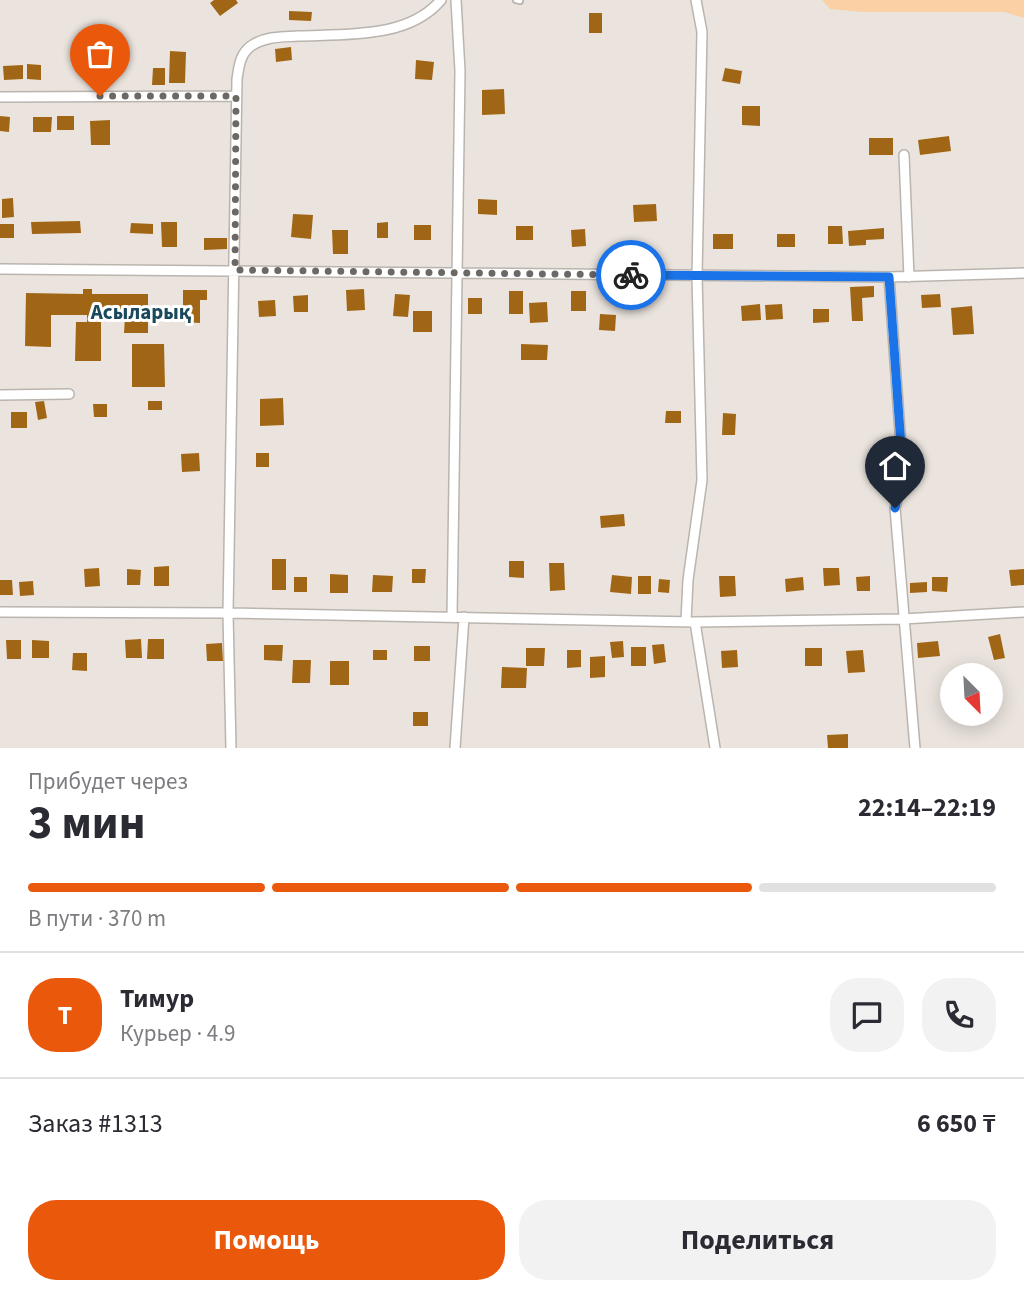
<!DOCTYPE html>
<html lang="ru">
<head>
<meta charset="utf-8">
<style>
  :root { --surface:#fff; --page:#f2f2f3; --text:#2b2b33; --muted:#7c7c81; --line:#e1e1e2; --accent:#ea580c }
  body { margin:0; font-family:"Source Sans 3",sans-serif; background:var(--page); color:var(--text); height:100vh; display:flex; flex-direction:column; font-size:26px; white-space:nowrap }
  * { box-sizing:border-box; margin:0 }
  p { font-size:23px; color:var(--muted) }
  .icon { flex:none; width:38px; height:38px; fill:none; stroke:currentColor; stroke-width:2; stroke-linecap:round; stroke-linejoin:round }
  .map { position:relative; height:748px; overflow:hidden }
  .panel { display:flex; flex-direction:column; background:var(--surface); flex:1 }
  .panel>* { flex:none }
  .needle { width:46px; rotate:156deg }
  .tools { position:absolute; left:940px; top:663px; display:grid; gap:14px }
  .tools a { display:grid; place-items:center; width:63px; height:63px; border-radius:50%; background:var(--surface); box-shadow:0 4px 18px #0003; font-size:35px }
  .pin { position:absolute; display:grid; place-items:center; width:60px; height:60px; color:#fff; margin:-72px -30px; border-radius:50% 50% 50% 0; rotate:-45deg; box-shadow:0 0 7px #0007 }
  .pin .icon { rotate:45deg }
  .courier { position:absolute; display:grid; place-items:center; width:70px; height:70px; margin:-35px; border:5px solid #1a73e8; border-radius:50%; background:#fff; color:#222; box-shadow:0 2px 9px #0007 }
  .summary em { font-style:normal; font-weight:700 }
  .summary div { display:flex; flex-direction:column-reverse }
  .summary { display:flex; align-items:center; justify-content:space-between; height:119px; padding:0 28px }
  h1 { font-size:46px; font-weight:700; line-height:52px }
  .bar { display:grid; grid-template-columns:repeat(4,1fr); gap:10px 7px; align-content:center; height:84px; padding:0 28px }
  .bar i { height:9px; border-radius:5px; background:var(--line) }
  .bar .selected { background:var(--accent) }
  .bar p { grid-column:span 4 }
  .line { display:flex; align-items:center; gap:18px; padding:0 28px; border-top:2px solid var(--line) }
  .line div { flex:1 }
  .round { display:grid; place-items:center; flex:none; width:74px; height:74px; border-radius:28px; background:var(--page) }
  .primary-button { display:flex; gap:14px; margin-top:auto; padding:14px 28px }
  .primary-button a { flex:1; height:80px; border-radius:28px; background:var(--accent); color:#fff; font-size:28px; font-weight:700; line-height:80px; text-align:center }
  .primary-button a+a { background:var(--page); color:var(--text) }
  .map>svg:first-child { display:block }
  .green { fill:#fad0a4 }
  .building { fill:#a16615 }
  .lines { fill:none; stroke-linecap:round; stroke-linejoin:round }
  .service-casing { stroke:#bab4ae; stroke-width:8 }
  .minor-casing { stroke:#bab4ae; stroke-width:12 }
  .service { stroke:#fff; stroke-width:4.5 }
  .minor { stroke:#fff; stroke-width:9 }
  .done { stroke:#6c6865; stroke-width:7; stroke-dasharray:0 12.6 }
  .route { stroke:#1a73e8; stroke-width:9 }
  .labels { text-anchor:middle; stroke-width:6; stroke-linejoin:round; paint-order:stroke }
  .quarter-label { font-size:21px; font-weight:bold; fill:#1a485c; stroke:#fff }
</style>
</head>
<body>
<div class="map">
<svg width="1024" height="748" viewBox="0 0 1024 748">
  <rect width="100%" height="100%" fill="#ebe4de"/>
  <path class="green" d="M822 0H1024V18L1004 12H863L830 9Z"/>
  <path class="building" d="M214 0H236L238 3 220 16 210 3Z
    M289 11 312 12 311 21 289 20Z
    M589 13H602V33H589Z
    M291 47 292 60 276 62 275 49Z
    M170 51 186 52 185 83H169Z
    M416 60 434 62 432 80 415 79Z
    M27 64 41 65V80L27 79Z
    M23 65V79L4 80 3 66Z
    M153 68H165V85H152Z
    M725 68 742 71 740 84 722 81Z
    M504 89 505 114 482 115V90Z
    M742 106H760V126L742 125Z
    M0 116 10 117 9 132 0 131Z
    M57 116H74V130H57Z
    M33 117H52L51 132H33Z
    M110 120V145H91L90 121Z
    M949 136 951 151 920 155 918 140Z
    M869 138H893V155H869Z
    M13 198 14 217 2 218V199Z
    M478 199 497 200V215L478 214Z
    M656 204 657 221 634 222 633 205Z
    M293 214 313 215 311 239 291 237Z
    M80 221 81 233 32 234 31 222Z
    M161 222H177V247H162Z
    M388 222V238H377V223Z
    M131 223 153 224V234L130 233Z
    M0 224H14V238H0Z
    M414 225H431V240H414Z
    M516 226H533V240H516Z
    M828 226H842L843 244H828Z
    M884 228V239L866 240V245L849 246 848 231Z
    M585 229 586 246 572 247 571 230Z
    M332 230H348V254H333Z
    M713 234H733V249H713Z
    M777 234H795V247H777Z
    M204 238H227V249L204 250Z
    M874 286V297L862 298 863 321H852L850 287Z
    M83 289H92V294H148V333H124L125 316 92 315V322H101V361H75L76 322H87V315H51V347L25 346 26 293 83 294Z
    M364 289 365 310 347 311 346 290Z
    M183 290H207V300H200V323L183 322Z
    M509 291H523V314H509Z
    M571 291H586V311H571Z
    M395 294 410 295 408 317 393 316Z
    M940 294 941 307 922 308 921 295Z
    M308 295V312H294L293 296Z
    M468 298H482V314H468Z
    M275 300 276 316 259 317 258 301Z
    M547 302 548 322 530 323 529 303Z
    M760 304 761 320 742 321 741 306Z
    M782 304 783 319 766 320 765 305Z
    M972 306 974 334 953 335 951 308Z
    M813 309H829V322L813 323Z
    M413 311H432V332H413Z
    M600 314 616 315 615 331 599 330Z
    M132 344H164L165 387H132Z
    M521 344 548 345 547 360H521Z
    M283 398 284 425 260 426V399Z
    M44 401 47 418 38 420 35 402Z
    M148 401H162V410H148Z
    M93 404H107V417H94Z
    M666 411H681V423H665Z
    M11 412H27V428H11Z
    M723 413 736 414 735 435H722Z
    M199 453 200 471 182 472 181 454Z
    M256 453H269V467H256Z
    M624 514 625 526 601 528 600 516Z
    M272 559H286V590H272Z
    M509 561H524V578L509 577Z
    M549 563H564L565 590 550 591Z
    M169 566V586H154V567Z
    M99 568 100 586 85 587 84 569Z
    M823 568H839L840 585 824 586Z
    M127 569 141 570 140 585H127Z
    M412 569H426L425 583H412Z
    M1024 569V585L1011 586 1009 570Z
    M330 574 348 575V593H330Z
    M373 575 393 576 392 592H372Z
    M612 575 632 577 631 594 610 592Z
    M638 576H651V594H638Z
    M719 576H735L736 596 720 597Z
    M870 576V591H857L856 577Z
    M294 577H307V592H294Z
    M803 577 804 590 786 592 785 579Z
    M932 577H948L947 592 932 591Z
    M659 579 670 580 669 593 658 592Z
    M0 580H12L13 595H0Z
    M33 581 34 595 20 596 19 582Z
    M927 582V592L910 593V583Z
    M1000 634 1005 658 994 660 988 637Z
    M141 639 142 658H126L125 640Z
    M148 639H164V659H147Z
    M6 640H21V659H7Z
    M32 640 49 641V658H32Z
    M623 641 624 657 612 658 610 642Z
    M938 641 940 656 918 658 917 643Z
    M222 643 223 661H207L206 644Z
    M664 644 666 662 654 664 652 645Z
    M264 645H283L282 661 264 660Z
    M414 646H430V661H414Z
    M631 647H646V666H631Z
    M526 648H545L544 666H526Z
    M805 648H822V666H805Z
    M373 650H387V660H373Z
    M567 650H581V667L567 668Z
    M737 650 738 667 722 668 721 651Z
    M863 650 865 672 848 673 846 651Z
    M73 653H87V671L72 670Z
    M605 656V677L590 678V657Z
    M293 660H311L310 683H292Z
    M330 661H349V685H330Z
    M502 667 527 668 526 688H501Z
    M413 712H428V726H413Z
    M848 734V748H828L827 735Z"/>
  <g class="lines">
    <defs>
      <path id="service" d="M516 0 520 1"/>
      <path id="minor" d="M0 97 236 96
        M904 155 909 277
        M0 269 889 277 1024 273
        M889 277 903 475 895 508 915 748
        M0 395 69 394
        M0 612 228 613 695 622 903 619 1024 612
        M452 617 460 71 456 0
        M686 621 688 580 702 480 697 276 702 32 696 0
        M695 622 715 748
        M231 748 228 613 237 79C239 66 240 54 251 46 265 36 283 37 298 36 345 34 408 39 441 0
        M455 748 464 617"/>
    </defs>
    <use href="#service" class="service-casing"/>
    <use href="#minor" class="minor-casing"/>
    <use href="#service" class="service"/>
    <use href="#minor" class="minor"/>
  </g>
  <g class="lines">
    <path class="done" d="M100 96H236L235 270 631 275"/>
    <path class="route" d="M631 275 889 277 903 474 895 508"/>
  </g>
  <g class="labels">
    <g class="quarter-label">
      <text x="141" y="319">Асыларық</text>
    </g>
  </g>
</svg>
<div class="tools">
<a><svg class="needle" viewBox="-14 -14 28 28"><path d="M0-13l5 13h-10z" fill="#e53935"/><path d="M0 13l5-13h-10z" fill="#7c7c81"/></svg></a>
</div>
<div class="pin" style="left:100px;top:96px;background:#ea580c"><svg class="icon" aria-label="bag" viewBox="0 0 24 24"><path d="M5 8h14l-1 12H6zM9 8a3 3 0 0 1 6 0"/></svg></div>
<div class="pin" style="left:895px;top:508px;background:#1f2937"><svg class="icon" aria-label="home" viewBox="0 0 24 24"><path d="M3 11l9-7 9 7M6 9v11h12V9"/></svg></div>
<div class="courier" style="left:631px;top:275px"><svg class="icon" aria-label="bike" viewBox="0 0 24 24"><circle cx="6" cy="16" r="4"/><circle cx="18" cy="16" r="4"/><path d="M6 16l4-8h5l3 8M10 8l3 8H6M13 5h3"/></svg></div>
</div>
<section class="panel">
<div class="summary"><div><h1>3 мин</h1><p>Прибудет через</p></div><em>22:14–22:19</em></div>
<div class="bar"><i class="selected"></i><i class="selected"></i><i class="selected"></i><i></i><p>В пути · 370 m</p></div>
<div class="line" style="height:126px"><b class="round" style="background:var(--accent);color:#fff">Т</b><div><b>Тимур</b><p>Курьер · 4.9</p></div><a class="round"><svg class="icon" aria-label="chat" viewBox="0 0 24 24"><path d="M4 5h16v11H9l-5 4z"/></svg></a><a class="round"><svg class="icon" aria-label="phone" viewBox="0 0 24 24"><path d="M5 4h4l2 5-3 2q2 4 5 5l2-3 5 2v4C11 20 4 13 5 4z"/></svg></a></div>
<div class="line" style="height:91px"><div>Заказ #1313</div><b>6 650 ₸</b></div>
<div class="primary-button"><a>Помощь</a><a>Поделиться</a></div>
</section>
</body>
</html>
